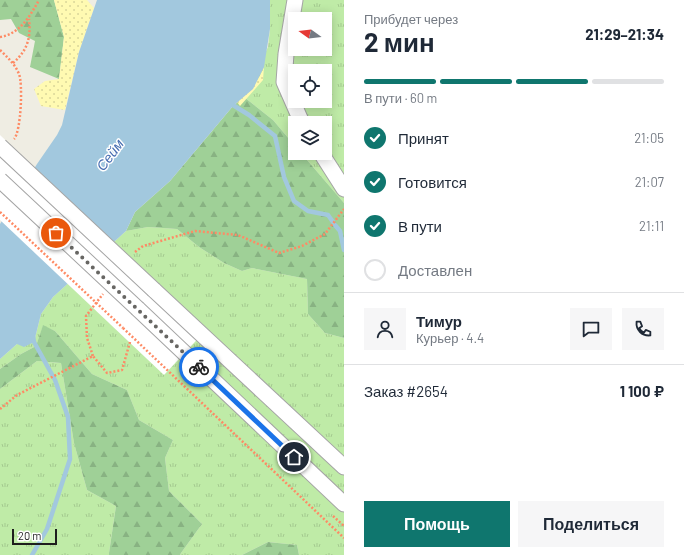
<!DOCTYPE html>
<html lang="ru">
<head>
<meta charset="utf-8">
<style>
  :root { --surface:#fff; --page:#f6f6f7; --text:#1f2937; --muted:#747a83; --line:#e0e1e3; --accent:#0f766e }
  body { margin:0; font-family:Barlow,sans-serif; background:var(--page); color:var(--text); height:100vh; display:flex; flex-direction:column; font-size:15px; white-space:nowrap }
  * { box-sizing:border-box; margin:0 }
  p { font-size:13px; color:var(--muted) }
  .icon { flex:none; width:22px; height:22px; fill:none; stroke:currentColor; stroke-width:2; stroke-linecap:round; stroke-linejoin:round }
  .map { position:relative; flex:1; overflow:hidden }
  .details { display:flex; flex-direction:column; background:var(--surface); width:340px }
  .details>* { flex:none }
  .needle { width:26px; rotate:285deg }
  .buttons { position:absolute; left:288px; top:12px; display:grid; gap:8px }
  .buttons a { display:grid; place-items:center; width:44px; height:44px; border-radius:0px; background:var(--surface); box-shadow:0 2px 10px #0003; font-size:20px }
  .scale { position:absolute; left:12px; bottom:10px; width:45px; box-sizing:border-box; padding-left:4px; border:2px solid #1e1e1e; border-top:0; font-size:11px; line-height:14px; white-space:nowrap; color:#1e1e1e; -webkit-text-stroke:3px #fff; paint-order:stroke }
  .pin { position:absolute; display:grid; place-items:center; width:34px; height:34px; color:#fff; margin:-17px; border:2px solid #fff; border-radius:50%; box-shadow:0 1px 4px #0007 }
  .courier { position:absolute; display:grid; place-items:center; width:40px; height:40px; margin:-20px; border:3px solid #1a73e8; border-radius:50%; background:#fff; color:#222; box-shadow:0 1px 5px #0007 }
  .head em { font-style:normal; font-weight:700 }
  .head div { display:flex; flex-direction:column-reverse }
  .head { display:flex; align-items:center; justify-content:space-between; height:68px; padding:0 20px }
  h1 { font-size:26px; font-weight:700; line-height:30px }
  .bar { display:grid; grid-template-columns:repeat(4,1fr); gap:6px 4px; align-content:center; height:48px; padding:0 20px }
  .bar i { height:5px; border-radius:3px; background:var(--line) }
  .bar .on { background:var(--accent) }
  .bar p { grid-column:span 4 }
  .line { display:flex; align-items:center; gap:10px; padding:0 20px; border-top:1px solid var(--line) }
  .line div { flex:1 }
  .round { display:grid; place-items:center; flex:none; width:42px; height:42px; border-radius:0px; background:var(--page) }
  ol { padding:0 20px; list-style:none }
  li { display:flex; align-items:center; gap:12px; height:44px }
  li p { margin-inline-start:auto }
  li .icon { padding:4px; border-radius:50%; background:var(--accent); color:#fff; stroke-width:4 }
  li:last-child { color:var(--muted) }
  li i { width:22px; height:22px; border:2px solid var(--line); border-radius:50% }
  .button { display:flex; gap:8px; margin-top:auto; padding:8px 20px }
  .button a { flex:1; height:46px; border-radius:0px; background:var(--accent); color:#fff; font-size:16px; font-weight:700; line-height:46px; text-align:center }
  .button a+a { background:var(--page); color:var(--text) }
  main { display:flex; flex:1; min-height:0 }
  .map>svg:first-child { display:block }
  .grass { fill:url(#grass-tufts); fill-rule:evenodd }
  .forest { fill:url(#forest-firs) }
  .sand { fill:url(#sand-dots) }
  .water { fill:#a2c8de }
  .pier { fill:#fff }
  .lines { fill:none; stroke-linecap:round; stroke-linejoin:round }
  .stream { stroke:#a2c8de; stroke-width:4.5 }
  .minor-casing { stroke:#a5a5a5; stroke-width:17 }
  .path { stroke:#fe8b65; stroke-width:2.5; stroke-dasharray:2 2; stroke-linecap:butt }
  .minor { stroke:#fff; stroke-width:15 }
  .minor-bridge-casing { stroke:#a5a5a5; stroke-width:17; stroke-linecap:butt }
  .path-bridge { stroke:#fe8b65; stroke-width:2.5; stroke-dasharray:2 2; stroke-linecap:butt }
  .minor-bridge { stroke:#fff; stroke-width:15 }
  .done { stroke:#676663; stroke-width:4; stroke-dasharray:0 7.2 }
  .route { stroke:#1a73e8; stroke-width:5 }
  .labels { text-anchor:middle; stroke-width:3; stroke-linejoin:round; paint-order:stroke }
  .water-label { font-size:14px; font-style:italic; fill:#476db1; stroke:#fff }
</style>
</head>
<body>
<main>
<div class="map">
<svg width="344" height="555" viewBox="0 0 344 555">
  <defs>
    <pattern id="grass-tufts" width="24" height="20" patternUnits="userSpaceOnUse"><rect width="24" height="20" fill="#bfeba7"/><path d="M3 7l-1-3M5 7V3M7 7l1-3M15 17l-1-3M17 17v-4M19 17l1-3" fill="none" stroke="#a4c98f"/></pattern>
    <pattern id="forest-firs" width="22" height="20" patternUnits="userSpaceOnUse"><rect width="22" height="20" fill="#9fd097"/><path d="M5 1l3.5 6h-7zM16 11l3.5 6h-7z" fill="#88b282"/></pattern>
    <pattern id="sand-dots" width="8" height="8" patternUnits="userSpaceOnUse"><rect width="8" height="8" fill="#fffab2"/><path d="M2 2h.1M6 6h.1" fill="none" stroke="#dad699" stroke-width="1.8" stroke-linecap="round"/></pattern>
  </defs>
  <rect width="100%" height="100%" fill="#efede3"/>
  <path class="grass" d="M270 0H344V203L301 153H325V123H295V146L273 120 244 97 268 47 270 29ZM295 19H325V49H295ZM295 71H325V101H295Z
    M148 227 177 229 199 247 224 263 242 271 252 268 307 279 308 314 325 333 344 338V555H299L297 545 268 542 242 555H180L181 553 202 524 169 491 165 458 173 440 139 420 127 390 92 374 55 331 43 326 36 346 21 354 0 369V359L17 344 34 342 41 314 53 297 126 231Z
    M37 361 61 363 74 443 87 490 116 506 109 553V555H0V389Z"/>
  <path class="forest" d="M0 0H54L64 37 59 79 30 67 35 41 19 33 11 19 0 20Z
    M244 97 273 120 295 146V153H301L344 203V338L325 333 308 314 307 279 252 268 242 271 224 263 199 247 177 229 148 227 126 231 135 212 170 181 233 106Z
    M43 325 55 331 92 374 127 390 139 420 173 440 165 458 169 491 202 524 181 553 180 555H109V553L116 506 87 490 74 443 61 363 37 361 0 389V369L21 354 36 346Z
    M268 542 297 545 299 555H242Z"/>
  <path class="sand" d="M54 0H87L94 8 79 52 65 110 41 106 34 89 45 81 59 79 64 37Z
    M264 67 263 80 240 106 237 102C249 93 258 81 264 67Z"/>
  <path class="water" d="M97 0H270V29L264 67 253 89 233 106 170 181 135 212 126 231 53 297 41 314 34 342 24 347 17 344 0 359V224L37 164 57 135 62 125 79 52Z"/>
  <path class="pier" d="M0 135 207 329 164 375 0 220Z"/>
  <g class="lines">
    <path class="stream" d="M228 102 249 115 275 136 284 177 294 201 308 211 328 215 333 222
      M335 225 340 231 344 250
      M32 555 47 529 70 459 68 417 55 380 34 342 33 336"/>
    <defs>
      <path id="minor" d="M295 0 286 54 284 82 302 123
        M321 153 344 189
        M154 290 344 467
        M138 309 344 504"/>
    </defs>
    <use href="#minor" class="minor-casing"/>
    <path class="path" d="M0 37C20 34 30 16 39 0
      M0 50C8 58 15 64 19 74 23 84 21 132 14 139
      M13 63C28 50 31 37 29 19
      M135 252 143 246 195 231 238 235 279 253 302 246 325 234 344 209
      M123 328 344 538
      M93 356 87 338 86 316 103 294
      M0 409 17 395 93 356 107 373 122 370 130 342
      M333 516 344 526"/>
    <use href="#minor" class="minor"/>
    <defs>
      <path id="minor-bridge" d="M0 146 154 290
        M0 180 138 309"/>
    </defs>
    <use href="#minor-bridge" class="minor-bridge-casing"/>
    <path class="path-bridge" d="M0 212 123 328"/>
    <use href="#minor-bridge" class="minor-bridge"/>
  </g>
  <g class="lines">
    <path class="done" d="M56 233 199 367"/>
    <path class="route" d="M199 367 294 457"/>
  </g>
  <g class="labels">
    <g class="water-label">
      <text transform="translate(110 155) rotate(-53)" y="5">Сейм</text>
    </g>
  </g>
</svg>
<div class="buttons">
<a><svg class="needle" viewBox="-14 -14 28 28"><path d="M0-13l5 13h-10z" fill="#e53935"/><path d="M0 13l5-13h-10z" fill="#747a83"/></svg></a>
<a><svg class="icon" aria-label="locate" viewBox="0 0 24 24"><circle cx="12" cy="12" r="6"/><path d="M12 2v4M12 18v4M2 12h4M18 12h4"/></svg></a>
<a><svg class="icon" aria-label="layers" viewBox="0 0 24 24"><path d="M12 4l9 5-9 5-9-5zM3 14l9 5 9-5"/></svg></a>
</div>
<div class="scale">20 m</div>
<div class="pin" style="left:56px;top:233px;background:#ea580c"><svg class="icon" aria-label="bag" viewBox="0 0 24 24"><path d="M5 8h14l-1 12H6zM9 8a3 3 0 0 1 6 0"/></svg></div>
<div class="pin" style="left:294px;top:457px;background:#1f2937"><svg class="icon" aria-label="home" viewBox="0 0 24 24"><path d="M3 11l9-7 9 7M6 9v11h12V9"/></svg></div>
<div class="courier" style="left:199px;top:367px"><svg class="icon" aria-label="bike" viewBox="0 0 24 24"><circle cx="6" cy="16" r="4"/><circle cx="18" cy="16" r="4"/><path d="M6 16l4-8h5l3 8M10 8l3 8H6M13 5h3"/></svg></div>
</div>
<section class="details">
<div class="head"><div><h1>2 мин</h1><p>Прибудет через</p></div><em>21:29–21:34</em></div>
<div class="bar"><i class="on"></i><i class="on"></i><i class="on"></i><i></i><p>В пути · 60 m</p></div>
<ol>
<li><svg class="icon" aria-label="check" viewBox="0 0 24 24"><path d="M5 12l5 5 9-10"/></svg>Принят<p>21:05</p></li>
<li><svg class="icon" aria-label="check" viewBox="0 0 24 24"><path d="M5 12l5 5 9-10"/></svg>Готовится<p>21:07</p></li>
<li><svg class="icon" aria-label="check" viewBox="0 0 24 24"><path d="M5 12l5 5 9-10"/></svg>В пути<p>21:11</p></li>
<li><i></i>Доставлен</li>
</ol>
<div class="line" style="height:72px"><a class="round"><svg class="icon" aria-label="person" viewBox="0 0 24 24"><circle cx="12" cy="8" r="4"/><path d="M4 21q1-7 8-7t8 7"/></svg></a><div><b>Тимур</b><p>Курьер · 4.4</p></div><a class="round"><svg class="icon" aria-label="chat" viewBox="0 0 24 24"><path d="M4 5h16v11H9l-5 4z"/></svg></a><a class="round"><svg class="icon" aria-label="phone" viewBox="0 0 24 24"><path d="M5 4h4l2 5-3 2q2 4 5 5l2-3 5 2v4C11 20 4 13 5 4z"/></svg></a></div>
<div class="line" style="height:52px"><div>Заказ #2654</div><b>1 100 ₽</b></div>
<div class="button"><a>Помощь</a><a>Поделиться</a></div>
</section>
</main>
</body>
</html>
